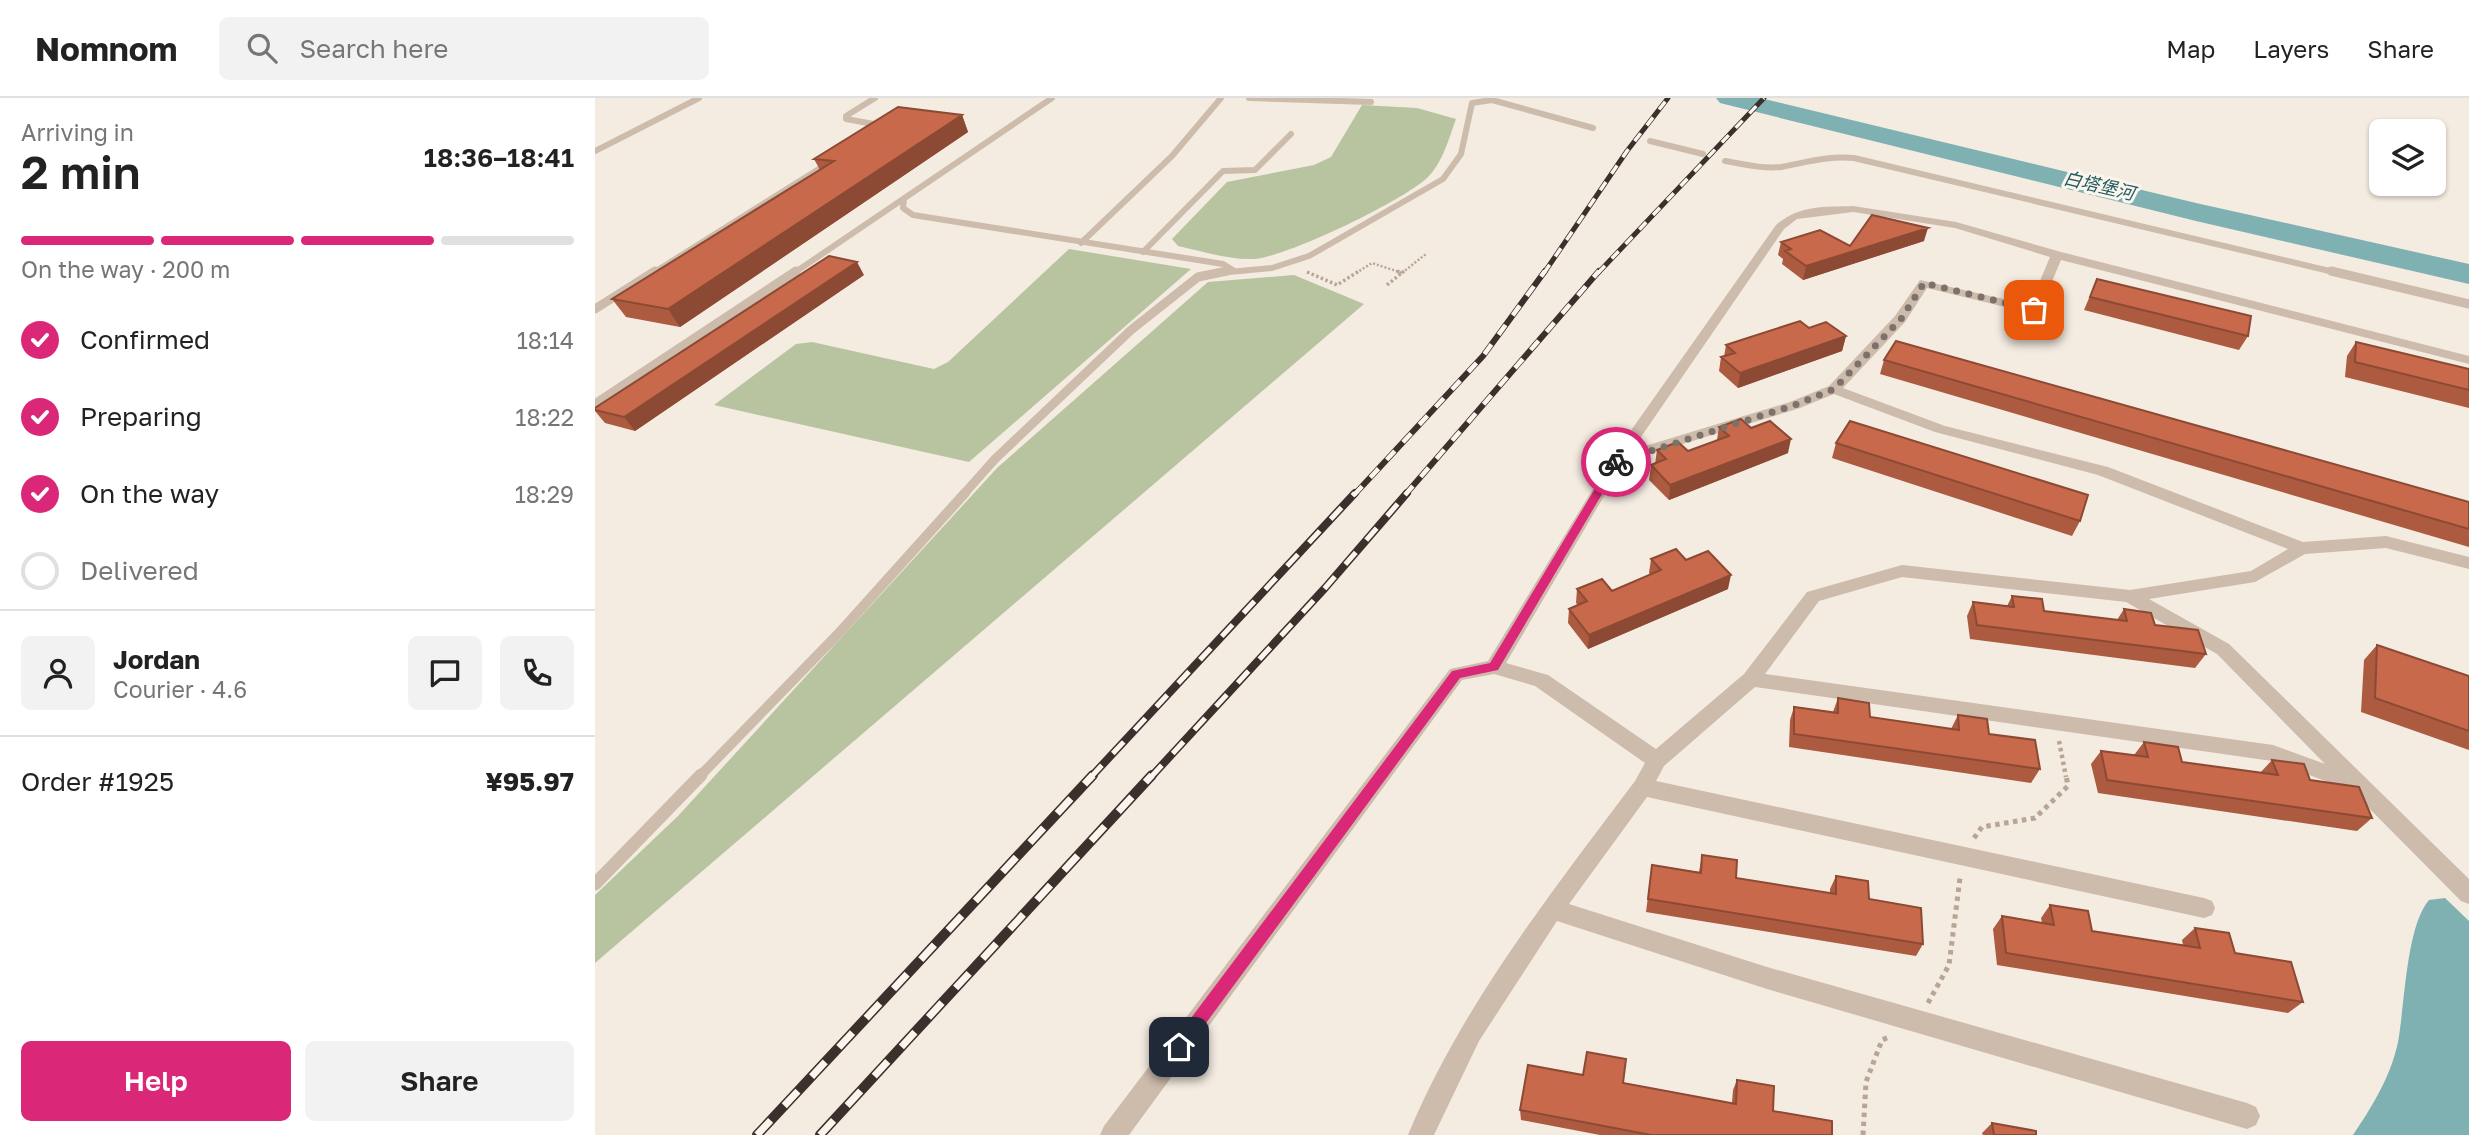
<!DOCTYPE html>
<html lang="en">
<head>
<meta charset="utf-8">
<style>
  :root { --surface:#fff; --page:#f2f2f2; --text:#222; --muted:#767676; --line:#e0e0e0; --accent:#db2777 }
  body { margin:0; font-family:"Golos Text","Noto Sans SC",sans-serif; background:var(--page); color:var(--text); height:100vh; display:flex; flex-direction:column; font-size:26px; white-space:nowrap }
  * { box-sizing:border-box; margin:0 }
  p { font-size:23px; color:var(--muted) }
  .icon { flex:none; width:38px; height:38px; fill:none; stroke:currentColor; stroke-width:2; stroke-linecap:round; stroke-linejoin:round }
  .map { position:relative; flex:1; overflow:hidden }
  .details { display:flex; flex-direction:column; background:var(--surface); width:595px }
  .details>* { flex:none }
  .buttons { position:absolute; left:1774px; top:21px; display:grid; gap:14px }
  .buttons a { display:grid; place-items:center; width:77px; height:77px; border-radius:10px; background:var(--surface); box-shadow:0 2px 5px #0004; font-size:35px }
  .pin { position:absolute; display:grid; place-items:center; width:60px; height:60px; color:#fff; margin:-30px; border-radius:14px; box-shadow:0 4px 10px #0006 }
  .courier { position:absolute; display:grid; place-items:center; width:70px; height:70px; margin:-35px; border:5px solid #db2777; border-radius:50%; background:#fff; color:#222; box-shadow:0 2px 9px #0007 }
  .summary em { font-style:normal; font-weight:600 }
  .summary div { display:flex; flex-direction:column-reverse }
  .summary { display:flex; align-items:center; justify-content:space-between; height:119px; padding:0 21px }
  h1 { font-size:46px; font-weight:600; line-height:52px }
  .bar { display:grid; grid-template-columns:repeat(4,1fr); gap:10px 7px; align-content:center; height:84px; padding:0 21px }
  .bar i { height:9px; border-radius:5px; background:var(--line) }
  .bar .current { background:var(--accent) }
  .bar p { grid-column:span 4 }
  .line { display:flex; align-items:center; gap:18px; padding:0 21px; border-top:2px solid var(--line) }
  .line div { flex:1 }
  .round { display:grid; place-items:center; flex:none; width:74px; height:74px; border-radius:10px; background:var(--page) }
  ol { padding:0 21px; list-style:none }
  li { display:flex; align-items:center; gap:21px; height:77px }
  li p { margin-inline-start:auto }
  li .icon { padding:7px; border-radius:50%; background:var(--accent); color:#fff; stroke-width:4 }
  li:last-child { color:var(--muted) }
  li i { width:38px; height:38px; border:4px solid var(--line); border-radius:50% }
  .button { display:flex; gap:14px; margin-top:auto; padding:14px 21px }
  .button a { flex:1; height:80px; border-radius:10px; background:var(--accent); color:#fff; font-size:28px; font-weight:600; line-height:80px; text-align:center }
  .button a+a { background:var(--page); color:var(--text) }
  header { display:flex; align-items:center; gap:42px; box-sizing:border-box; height:98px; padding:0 35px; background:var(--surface); border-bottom:2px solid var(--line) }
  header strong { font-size:33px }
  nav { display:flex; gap:38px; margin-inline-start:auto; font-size:24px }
  .search { width:490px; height:63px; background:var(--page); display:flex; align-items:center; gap:18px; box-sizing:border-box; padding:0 24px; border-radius:10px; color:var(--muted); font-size:26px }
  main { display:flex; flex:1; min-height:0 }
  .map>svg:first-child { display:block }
  .green { fill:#b8c4a0 }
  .water { fill:#7fb0b2 }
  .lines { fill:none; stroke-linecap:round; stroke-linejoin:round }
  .river { fill:#7fb0b2; fill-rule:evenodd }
  .path-far3 { stroke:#b9a596; stroke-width:2.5; stroke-dasharray:2 2; stroke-linecap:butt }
  .path-far2 { stroke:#b9a596; stroke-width:3.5; stroke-dasharray:2.5 2.5; stroke-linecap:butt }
  .path-far1 { stroke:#b9a596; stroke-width:4.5; stroke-dasharray:3.5 3.5; stroke-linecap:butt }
  .path { stroke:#b9a596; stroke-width:5; stroke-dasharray:4.5 4.5; stroke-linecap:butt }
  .lane-far3 { stroke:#cdbbac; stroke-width:6 }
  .lane-far2 { stroke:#cdbbac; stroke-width:9 }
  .lane-far1 { stroke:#cdbbac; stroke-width:10 }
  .lane { stroke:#cdbbac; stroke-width:13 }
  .street { fill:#cdbbac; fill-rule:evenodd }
  .rail-far3-casing { stroke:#3b302b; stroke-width:5 }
  .rail-far2-casing { stroke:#3b302b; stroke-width:6 }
  .rail-far1-casing { stroke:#3b302b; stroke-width:8 }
  .rail-casing { stroke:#3b302b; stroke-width:10 }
  .rail-far3 { stroke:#fbf5ee; stroke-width:3.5; stroke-dasharray:10; stroke-linecap:butt }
  .rail-far2 { stroke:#fbf5ee; stroke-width:4.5; stroke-dasharray:12; stroke-linecap:butt }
  .rail-far1 { stroke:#fbf5ee; stroke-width:5; stroke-dasharray:16; stroke-linecap:butt }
  .rail { stroke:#fbf5ee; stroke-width:7; stroke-dasharray:20; stroke-linecap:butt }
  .wall { fill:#ac5a40 }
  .shaded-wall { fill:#8c4a34 }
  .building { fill:#c8694b; stroke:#8c4a34; stroke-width:2 }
  .route { fill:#db2777 }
  .done { stroke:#7c716b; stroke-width:7; stroke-dasharray:0 12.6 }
  .labels { text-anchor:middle; stroke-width:6; stroke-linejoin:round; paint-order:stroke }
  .far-water-label { font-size:18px; font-style:italic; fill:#1f5a5e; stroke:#fbf5ee }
</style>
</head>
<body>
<header>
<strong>Nomnom</strong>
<div class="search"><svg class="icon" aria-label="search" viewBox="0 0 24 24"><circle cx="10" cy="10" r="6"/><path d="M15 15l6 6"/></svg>Search here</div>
<nav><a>Map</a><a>Layers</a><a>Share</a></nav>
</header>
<main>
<section class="details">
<div class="summary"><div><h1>2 min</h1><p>Arriving in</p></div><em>18:36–18:41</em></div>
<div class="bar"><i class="current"></i><i class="current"></i><i class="current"></i><i></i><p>On the way · 200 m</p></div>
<ol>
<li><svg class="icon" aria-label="check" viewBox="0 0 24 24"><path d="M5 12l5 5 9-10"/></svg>Confirmed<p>18:14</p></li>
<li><svg class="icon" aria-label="check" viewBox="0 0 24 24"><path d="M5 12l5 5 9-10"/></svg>Preparing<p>18:22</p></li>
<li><svg class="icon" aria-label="check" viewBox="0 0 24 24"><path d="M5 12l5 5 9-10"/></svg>On the way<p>18:29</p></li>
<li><i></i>Delivered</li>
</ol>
<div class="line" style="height:126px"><a class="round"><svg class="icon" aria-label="person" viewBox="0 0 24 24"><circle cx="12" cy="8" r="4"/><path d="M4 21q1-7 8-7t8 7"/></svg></a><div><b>Jordan</b><p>Courier · 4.6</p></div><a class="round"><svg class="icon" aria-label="chat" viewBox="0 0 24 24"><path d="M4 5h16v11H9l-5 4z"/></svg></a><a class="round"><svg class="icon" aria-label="phone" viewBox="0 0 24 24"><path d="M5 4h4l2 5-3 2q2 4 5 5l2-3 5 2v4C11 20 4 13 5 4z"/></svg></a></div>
<div class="line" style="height:91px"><div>Order #1925</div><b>¥95.97</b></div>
<div class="button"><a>Help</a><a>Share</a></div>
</section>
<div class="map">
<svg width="1874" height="1037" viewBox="0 0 1874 1037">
  <rect width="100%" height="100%" fill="#f4ebe1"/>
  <path class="green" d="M767 7 822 10 861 21C854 40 848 64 833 79 810 102 690 160 658 161 634 162 607 153 583 148L577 141 632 84 719 67 736 59Z
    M474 151 596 171 374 364 119 307 201 246 217 244 339 271 353 264Z
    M699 177 769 206 0 865V797L83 718 402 370 613 184Z"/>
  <path class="water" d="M1850 800 1874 823V1037H1758C1777 1009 1796 978 1803 944 1810 906 1811 829 1834 802Z"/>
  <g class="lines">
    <path class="river" d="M1121 0H1165L1601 105 1874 166V186L1601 123 1125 5Z"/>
    <path class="path-far3" d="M761 175 777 165 807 175
      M807 175 831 156"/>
    <path class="path-far2" d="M802 173 807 175
      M712 174 742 187 764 173
      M792 187 809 173"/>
    <path class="path-far1" d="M1464 643 1471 679"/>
    <path class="path" d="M1379 740 1387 729 1440 720 1473 688 1471 677
      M1333 905 1354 867 1365 780
      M1268 1037 1271 984 1287 942 1294 939"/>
    <path class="lane-far3" d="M280 0 251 18V21L284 27 281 34
      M654 0 776 4
      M1055 43 1108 56
      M0 53 104 0
      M1130 63C1148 66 1167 71 1186 69 1213 64 1231 58 1259 60L1743 175
      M309 101 308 110 318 117 628 166 638 172
      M486 145 577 58 626 0
      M548 154 628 73 660 72 696 36
      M58 175 235 64
      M199 175 457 0
      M623 175 677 170 714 158 848 81 866 56 877 5 897 2 998 30"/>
    <path class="lane-far2" d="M1736 173 1874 206
      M0 211 60 173
      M0 306 201 173
      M368 397 400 361 536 232 603 179 632 173"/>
    <path class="lane-far1" d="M104 679 244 535 370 395"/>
    <path class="lane" d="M0 786 106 677"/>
    <path class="street" d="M1258 108 1361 124 1466 154 1874 258V266L1466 162 1445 212 1439 216 1332 190 1310 224 1248 290 1350 328 1513 369 1708 444 1791 438 1874 459V471L1791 450 1710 456 1660 484 1554 501 1634 546 1874 781V806L1866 803 1757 693 1677 663 1160 589 1069 668 1061 683 1609 800 1617 803 1620 810 1617 817 1609 820 1052 699 974 806 1172 869 1652 1005 1661 1009 1665 1018 1661 1027 1652 1031 1172 891 962 823 884 943 839 1037H813C867 907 956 795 1040 683L1050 665 940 588 899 576 867 582 534 1037H505L509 1028 855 571 893 563 1018 358 1181 127C1204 107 1229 109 1258 108ZM1258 114 1360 130 1455 159 1435 207 1325 182 1300 218 1234 288 1195 304 1037 352 1189 131 1202 121ZM1239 296 1340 334 1503 377 1693 451 1656 473 1535 492 1307 467 1212 494 1149 576 1061 651 953 577 911 565 1029 364 1205 310ZM1307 479 1531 504 1622 556 1730 666 1678 647 1170 576 1224 503Z"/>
    <defs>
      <path id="rail-far3" d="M949 175 1032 53 1073 0
        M1003 175 1169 0"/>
      <path id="rail-far2" d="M759 397 888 258 950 173
        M810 397 1004 173"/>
      <path id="rail-far1" d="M496 679 760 395
        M556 679 730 490 812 395"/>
      <path id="rail" d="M162 1037 498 677
        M225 1037 557 677"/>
    </defs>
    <use href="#rail-far3" class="rail-far3-casing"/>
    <use href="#rail-far2" class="rail-far2-casing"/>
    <use href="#rail-far1" class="rail-far1-casing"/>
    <use href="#rail" class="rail-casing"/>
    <use href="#rail-far3" class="rail-far3"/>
    <use href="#rail-far2" class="rail-far2"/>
    <use href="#rail-far1" class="rail-far1"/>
    <use href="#rail" class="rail"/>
  </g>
  <path class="wall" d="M367 17 373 34 85 229 31 219 17 201 225 72 219 61Z
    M1329 143 1208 182 1187 166 1188 161 1183 157 1186 144 1255 148Z
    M269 177 40 333 10 325 0 313V310Z
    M1502 181 1653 238 1644 252 1489 212Z
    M1214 230 1251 238 1247 253 1143 290 1124 273 1126 259H1129L1131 247Z
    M1761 244 1874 271V310L1750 279 1752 258Z
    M1289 262 1874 404V449L1285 276Z
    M1124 329 1156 330 1193 355 1074 402 1054 382 1056 367 1060 366 1062 352 1093 353 1122 342Z
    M1241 345 1485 423 1477 438 1237 360Z
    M1056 461 1091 462 1133 491 993 551 973 525 974 511 983 507 981 505 982 491 1017 493 1055 477 1054 475Z
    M1417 498 1449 513 1522 522 1529 511 1560 527 1611 556 1600 570 1375 541 1372 518 1378 504 1412 508Z
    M1782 547 1874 578V652L1766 614 1769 562Z
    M1243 600 1275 619 1356 631 1363 617 1394 636 1445 671 1436 685 1194 649 1195 622 1199 609 1238 614Z
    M1549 644 1587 664 1665 675 1677 662 1715 682 1777 720 1762 733 1503 695 1496 666 1506 653 1539 657Z
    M1107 757 1141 780 1235 795V791L1241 778 1274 801 1328 846 1321 858 1051 814 1057 767 1104 774Z
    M1455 807 1497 833 1588 847 1587 842 1600 830 1640 855 1708 904 1693 915 1402 867 1398 831 1407 818 1447 825 1446 820Z
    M988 977 1137 1005 1138 992 1142 982 1178 1013 1237 1037H1005L926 1022 925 1012Z
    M1397 1025 1441 1037H1388L1387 1035Z"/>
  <path class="shaded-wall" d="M367 17 373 34 85 229 73 211Z
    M1333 130 1329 143 1208 182 1211 168Z
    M262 164 269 177 40 333 29 319Z
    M1251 238 1247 253 1143 290 1145 275Z
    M1196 341 1193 355 1074 402 1075 387Z
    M1136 477 1133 491 993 551 994 537Z"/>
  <path class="building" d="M303 9 367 17 73 211 17 201 239 63 219 61Z
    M1277 117 1333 130 1211 168 1190 153 1196 151 1186 144 1225 132 1255 148Z
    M234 158 262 164 29 319 0 312V310Z
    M1502 181 1656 218 1653 238 1495 199Z
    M1205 223 1214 230 1231 224 1251 238 1145 275 1126 259 1140 255 1131 247Z
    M1301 243 1874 404V431L1289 262Z
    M1761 244 1874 271V292L1760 264Z
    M1146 321 1156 330 1175 323 1196 341 1075 387 1056 367 1071 361 1062 352 1083 344 1093 353 1134 338 1124 329Z
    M1255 323 1493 397 1485 423 1241 345Z
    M1081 451 1091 462 1113 453 1136 477 994 537 974 511 992 503 982 491 1007 481 1017 493 1066 472 1056 461Z
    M1417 498 1447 501 1449 513 1532 523 1529 511 1556 515 1560 527 1603 532 1611 556 1382 527 1378 504 1419 509Z
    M1782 547 1874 578V633L1780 600Z
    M1243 600 1274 605 1275 619 1364 632 1363 617 1392 621 1394 636 1440 642 1445 671 1199 636V609L1243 615Z
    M1549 644 1583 649 1587 664 1683 677 1677 662 1709 666 1715 682 1764 689 1777 720 1512 682 1506 653 1553 659Z
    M1107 757 1142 762 1141 780 1241 796V778L1273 783 1274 801 1326 810 1328 846 1053 801 1057 767 1106 775Z
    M1455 807 1493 813 1497 833 1605 850 1600 830 1634 835 1640 855 1696 864 1708 904 1411 855 1407 818 1459 827Z
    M992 954 1031 961 1028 985 1141 1006 1142 982 1179 988 1178 1013 1237 1023V1037H1056L925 1012 933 967 988 977Z
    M1397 1025 1441 1033V1037H1399Z"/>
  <path class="route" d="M1021 360 1026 364 903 572 865 580 589 955 584 957 578 955 576 949 578 944 857 573 895 565 1016 364Z"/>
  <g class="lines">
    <path class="done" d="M1021 364 1200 307 1239 291 1306 221 1329 185 1439 212"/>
  </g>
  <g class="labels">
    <g class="far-water-label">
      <text transform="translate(1504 88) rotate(13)" y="6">白塔堡河</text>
    </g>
  </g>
</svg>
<div class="buttons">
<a><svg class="icon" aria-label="layers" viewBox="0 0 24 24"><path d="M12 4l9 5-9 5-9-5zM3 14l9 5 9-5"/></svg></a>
</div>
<div class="pin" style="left:1439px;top:212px;background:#ea580c"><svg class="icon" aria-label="bag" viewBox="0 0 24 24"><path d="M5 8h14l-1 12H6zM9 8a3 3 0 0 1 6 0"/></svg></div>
<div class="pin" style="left:584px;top:949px;background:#1f2937"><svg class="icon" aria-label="home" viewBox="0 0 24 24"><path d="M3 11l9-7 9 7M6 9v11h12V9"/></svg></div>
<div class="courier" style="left:1021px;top:364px"><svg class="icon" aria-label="bike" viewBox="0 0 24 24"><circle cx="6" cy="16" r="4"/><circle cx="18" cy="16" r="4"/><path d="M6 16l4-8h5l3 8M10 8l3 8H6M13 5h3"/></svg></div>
</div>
</main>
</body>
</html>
